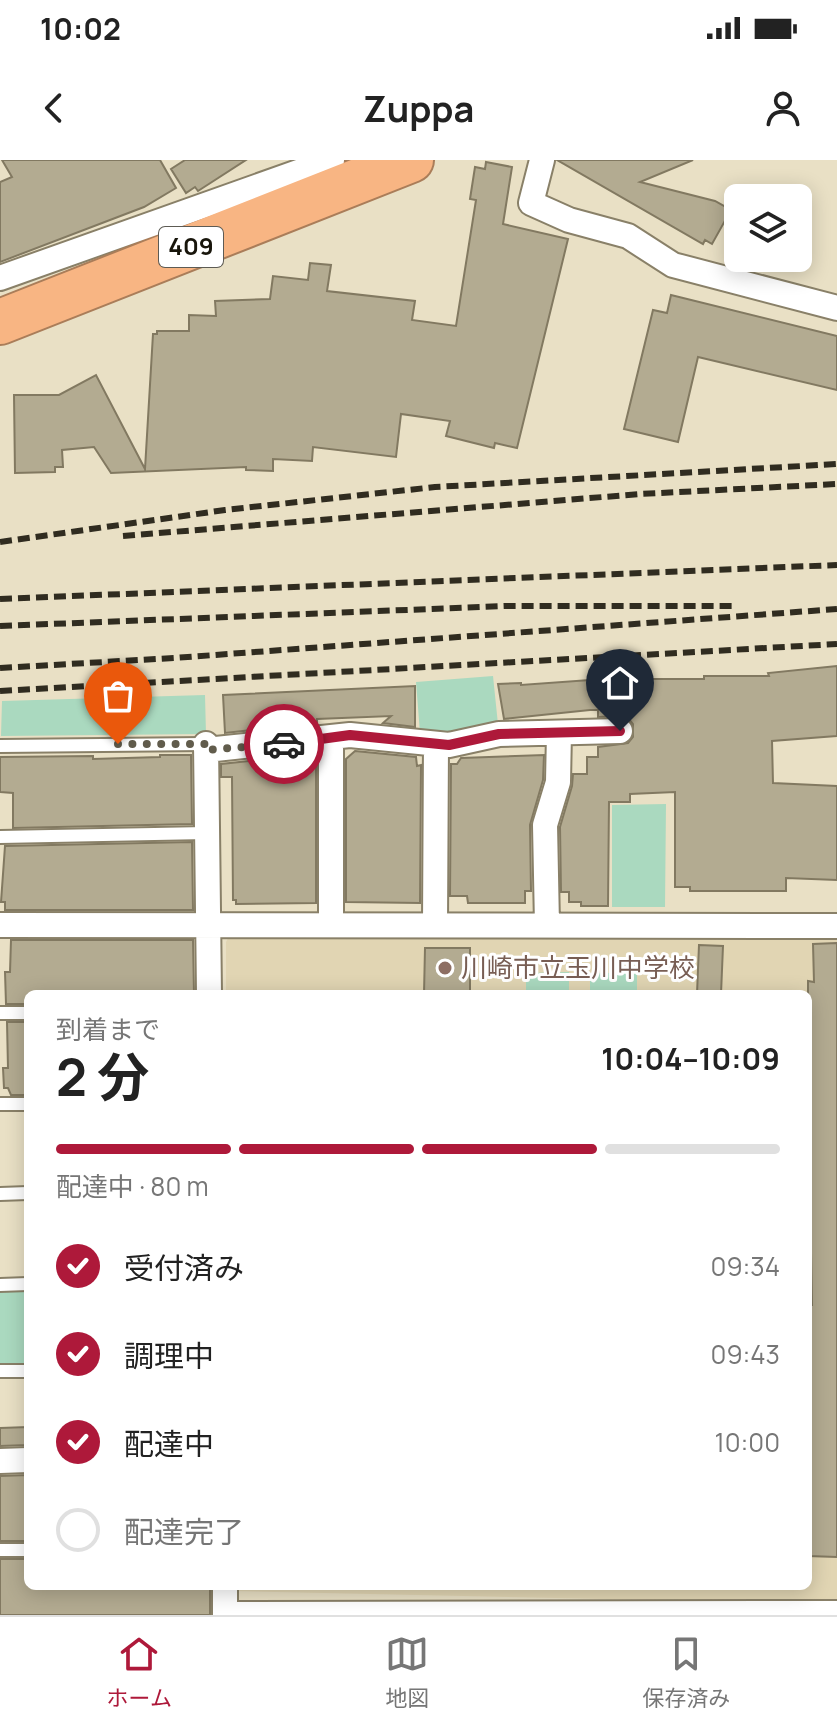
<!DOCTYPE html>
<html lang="ja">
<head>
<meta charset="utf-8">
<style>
  :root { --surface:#fff; --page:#f2f2f2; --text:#222; --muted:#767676; --line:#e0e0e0; --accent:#ae193a }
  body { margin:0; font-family:Manrope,"Noto Sans JP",sans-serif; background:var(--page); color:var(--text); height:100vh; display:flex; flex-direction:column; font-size:30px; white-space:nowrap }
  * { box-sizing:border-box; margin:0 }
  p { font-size:26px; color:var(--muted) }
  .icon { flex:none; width:44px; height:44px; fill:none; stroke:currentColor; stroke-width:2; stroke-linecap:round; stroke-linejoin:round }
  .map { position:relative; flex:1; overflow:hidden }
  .drawer { position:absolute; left:24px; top:830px; width:788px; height:600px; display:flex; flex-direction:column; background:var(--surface); border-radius:12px; box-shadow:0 4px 20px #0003 }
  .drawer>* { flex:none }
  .controls { position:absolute; left:724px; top:24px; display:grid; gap:16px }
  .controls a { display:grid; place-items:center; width:88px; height:88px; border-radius:12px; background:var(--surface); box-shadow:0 4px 20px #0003; font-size:40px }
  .pin { position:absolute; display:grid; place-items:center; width:68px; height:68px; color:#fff; margin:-82px -34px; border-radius:50% 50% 50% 0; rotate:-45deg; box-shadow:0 0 8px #0007 }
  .pin .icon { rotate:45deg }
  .courier { position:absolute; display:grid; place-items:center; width:80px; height:80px; margin:-40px; border:6px solid #ae193a; border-radius:50%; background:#fff; color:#222; box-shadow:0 2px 10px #0007 }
  .head em { font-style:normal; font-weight:700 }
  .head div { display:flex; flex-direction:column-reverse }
  .head { display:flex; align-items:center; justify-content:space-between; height:136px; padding:0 32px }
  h1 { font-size:52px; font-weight:700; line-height:60px }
  .bar { display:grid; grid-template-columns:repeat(4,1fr); gap:12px 8px; align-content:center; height:96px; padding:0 32px }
  .bar i { height:10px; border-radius:6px; background:var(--line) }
  .bar .current { background:var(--accent) }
  .bar p { grid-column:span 4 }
  ol { padding:0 32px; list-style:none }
  li { display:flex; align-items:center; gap:24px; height:88px }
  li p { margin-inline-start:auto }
  li .icon { padding:8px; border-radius:50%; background:var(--accent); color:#fff; stroke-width:4 }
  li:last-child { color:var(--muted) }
  li i { width:44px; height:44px; border:4px solid var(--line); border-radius:50% }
  .status { display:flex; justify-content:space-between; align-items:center; height:56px; padding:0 40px; background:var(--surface); direction:ltr }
  .status svg { height:22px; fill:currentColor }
  header { display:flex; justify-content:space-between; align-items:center; height:104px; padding:0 32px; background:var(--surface); font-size:36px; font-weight:700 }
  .menu { display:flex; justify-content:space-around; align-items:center; height:112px; border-top:2px solid var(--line); background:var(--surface); font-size:22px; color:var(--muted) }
  .menu a { display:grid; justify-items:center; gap:4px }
  .menu .current { color:var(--accent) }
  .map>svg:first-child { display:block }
  .built { fill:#e1d5b3 }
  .green { fill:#aad9bf }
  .building { fill:#b3ab91; stroke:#827961; stroke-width:2 }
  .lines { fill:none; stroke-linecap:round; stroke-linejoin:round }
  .lane-casing { stroke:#898068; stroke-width:16 }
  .street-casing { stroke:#898068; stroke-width:28 }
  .highway-casing { stroke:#aa7d59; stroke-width:48 }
  .lane { stroke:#fff; stroke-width:12 }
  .street { stroke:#fff; stroke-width:24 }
  .highway { stroke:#f8b583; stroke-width:44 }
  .rail { stroke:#302c20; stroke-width:6; stroke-dasharray:12 6; stroke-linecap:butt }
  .done { stroke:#615c4c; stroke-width:8; stroke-dasharray:0 14.4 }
  .route { stroke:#ae193a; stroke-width:10 }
  .education-dot { fill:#8d6e63; stroke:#fff; stroke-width:3 }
  .labels { text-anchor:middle; stroke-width:6; stroke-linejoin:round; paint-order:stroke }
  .shield { fill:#fff; stroke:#5d5b54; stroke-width:2 }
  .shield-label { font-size:24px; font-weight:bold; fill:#18150b }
  .education-label { font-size:26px; fill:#785e54; stroke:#fff; text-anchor:start }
</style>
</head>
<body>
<div class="status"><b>10:02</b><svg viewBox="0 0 49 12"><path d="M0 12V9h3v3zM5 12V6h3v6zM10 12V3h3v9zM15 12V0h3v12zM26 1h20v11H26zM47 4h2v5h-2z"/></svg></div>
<header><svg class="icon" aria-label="back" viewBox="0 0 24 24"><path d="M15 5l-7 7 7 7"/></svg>Zuppa<svg class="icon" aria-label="person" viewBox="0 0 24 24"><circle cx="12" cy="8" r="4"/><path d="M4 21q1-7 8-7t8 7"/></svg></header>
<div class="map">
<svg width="837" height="1455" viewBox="0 0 837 1455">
  <rect width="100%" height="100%" fill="#e9e0c5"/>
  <path class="built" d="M232 770 837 776V1439L653 1440 234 1431V1426H808V834H226V782Z"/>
  <path class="green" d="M493 516 499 574 420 573 416 522Z
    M205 535 206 574 1 576 2 541Z
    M666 644 665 747H612V645Z
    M569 812V834H526V813Z
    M590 813H637V834H590Z
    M28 1128V1207H0V1129Z"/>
  <path class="building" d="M2 0H160L176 28 144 47 0 102V22L12 17Z
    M185 0H246L198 31 195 27 186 33 171 9Z
    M557 0H693L640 22 715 41 731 50 712 84 705 80 703 84Z
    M486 2 512 7 503 64 568 79 517 288 495 283 494 288 446 276 450 261 401 254 396 297 313 287 312 301 273 299V311L246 310V307L111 313 94 287 62 290 63 307H55V312L15 313 14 235H59L96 215 145 309 153 174H157V171H189V155L216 156 215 141 270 139 273 116 308 120 310 103 331 105 327 131 415 141 412 160 456 166 476 40 470 39 475 7 485 9Z
    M671 135 837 176V230L698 197 678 282 624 269 653 150 667 153Z
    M837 506V576L772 581 773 623 837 626V720L786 718V731H690V727H675V632L630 634V642H609L608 746H581V742H569V732H561L560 667 572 626 573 614H587V597H598V587L628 583 633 577V564L628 558 620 556 598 557V550H590L504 559 498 524 521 523V525L604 519H704V516H769L768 513Z
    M415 526V567L383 563 391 556 317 559V563L225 573 223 535Z
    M355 591 416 597 417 606 421 605 420 743 346 742V599Z
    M316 594V743L236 744V740H233L232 617H221V604Z
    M160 595H191L192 664 13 668V633L0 632V597L93 596V599L160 597Z
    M544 595 543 620 530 665 531 731H525V743H468L467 736H450L451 604H457L461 598Z
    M192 682 193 750H5V742H1L5 686Z
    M11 780H193L194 834H28V844H6L5 812H10Z
    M837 783V1397L808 1396V1145H812L811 1093H808V821L814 822 813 784Z
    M699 785 723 786 721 834H697Z
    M425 788H470V834H424Z
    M7 862H28V935H11L8 928H4L3 908H8Z
    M28 1267V1285L0 1286V1268Z
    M28 1315V1381H0V1316Z
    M0 1399H28V1426H210V1455H0Z"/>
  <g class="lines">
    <defs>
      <path id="lane" d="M0 586 206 584
        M0 677 206 673
        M0 853H28
        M0 944H28
        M0 1034 28 1033
        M0 1125 28 1124
        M0 1211H28
        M0 1390H28"/>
      <path id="street" d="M542 0 531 43 569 60 628 76 673 105 837 148
        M0 118 332 0
        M206 584 209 834
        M206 590 350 575 449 585 499 574 620 571
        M0 765 837 766
        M331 765V578
        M435 765 436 584
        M547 765 545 665 558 622 559 573
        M0 1301 28 1300
        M225 1426V1455
        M225 1454 837 1453"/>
      <path id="highway" d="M0 162 411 0"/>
    </defs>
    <use href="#lane" class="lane-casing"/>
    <use href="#street" class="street-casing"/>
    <use href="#highway" class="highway-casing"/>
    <use href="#lane" class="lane"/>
    <use href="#street" class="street"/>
    <use href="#highway" class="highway"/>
    <path class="rail" d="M123 376 640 334 837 324
      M0 382 225 350 435 327 837 304
      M0 439 837 405
      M0 466 506 446H733
      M0 508 174 498 837 449
      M0 531 837 484"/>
  </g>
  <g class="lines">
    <path class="done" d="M118 584H206V590L284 584"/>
    <path class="route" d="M284 584 350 575 449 585 499 574 620 571"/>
  </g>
  <circle class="education-dot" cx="445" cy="808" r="8"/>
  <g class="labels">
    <rect class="shield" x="159" y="67" width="64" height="40" rx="6"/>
    <g class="shield-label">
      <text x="191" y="95">409</text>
    </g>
    <g class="education-label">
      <text x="461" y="817">川崎市立玉川中学校</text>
    </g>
  </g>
</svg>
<div class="controls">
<a><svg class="icon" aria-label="layers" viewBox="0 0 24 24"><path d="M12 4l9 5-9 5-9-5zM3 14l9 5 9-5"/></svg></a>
</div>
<div class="pin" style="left:118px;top:584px;background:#ea580c"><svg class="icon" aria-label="bag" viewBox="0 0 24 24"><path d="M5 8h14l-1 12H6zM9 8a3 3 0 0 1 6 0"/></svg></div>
<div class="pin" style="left:620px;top:571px;background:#1f2937"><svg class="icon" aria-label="home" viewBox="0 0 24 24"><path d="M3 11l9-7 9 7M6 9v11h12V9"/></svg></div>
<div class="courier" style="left:284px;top:584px"><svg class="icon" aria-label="car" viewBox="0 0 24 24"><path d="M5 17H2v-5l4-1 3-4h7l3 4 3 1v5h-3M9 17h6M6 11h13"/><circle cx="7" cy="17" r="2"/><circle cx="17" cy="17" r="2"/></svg></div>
<section class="drawer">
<div class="head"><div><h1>2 分</h1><p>到着まで</p></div><em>10:04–10:09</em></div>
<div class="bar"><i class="current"></i><i class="current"></i><i class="current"></i><i></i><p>配達中 · 80 m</p></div>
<ol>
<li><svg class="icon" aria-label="check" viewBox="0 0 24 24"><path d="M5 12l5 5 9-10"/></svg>受付済み<p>09:34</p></li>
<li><svg class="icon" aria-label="check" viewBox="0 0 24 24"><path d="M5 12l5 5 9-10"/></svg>調理中<p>09:43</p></li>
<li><svg class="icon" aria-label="check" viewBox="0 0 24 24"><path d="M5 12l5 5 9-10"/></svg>配達中<p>10:00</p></li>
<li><i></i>配達完了</li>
</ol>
</section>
</div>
<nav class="menu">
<a class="current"><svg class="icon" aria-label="home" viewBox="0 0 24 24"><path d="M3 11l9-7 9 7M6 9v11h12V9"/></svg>ホーム</a>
<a><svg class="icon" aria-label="map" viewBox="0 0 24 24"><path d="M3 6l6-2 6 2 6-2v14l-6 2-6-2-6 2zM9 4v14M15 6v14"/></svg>地図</a>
<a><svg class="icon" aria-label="saved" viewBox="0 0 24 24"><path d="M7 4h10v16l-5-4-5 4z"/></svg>保存済み</a>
</nav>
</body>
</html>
